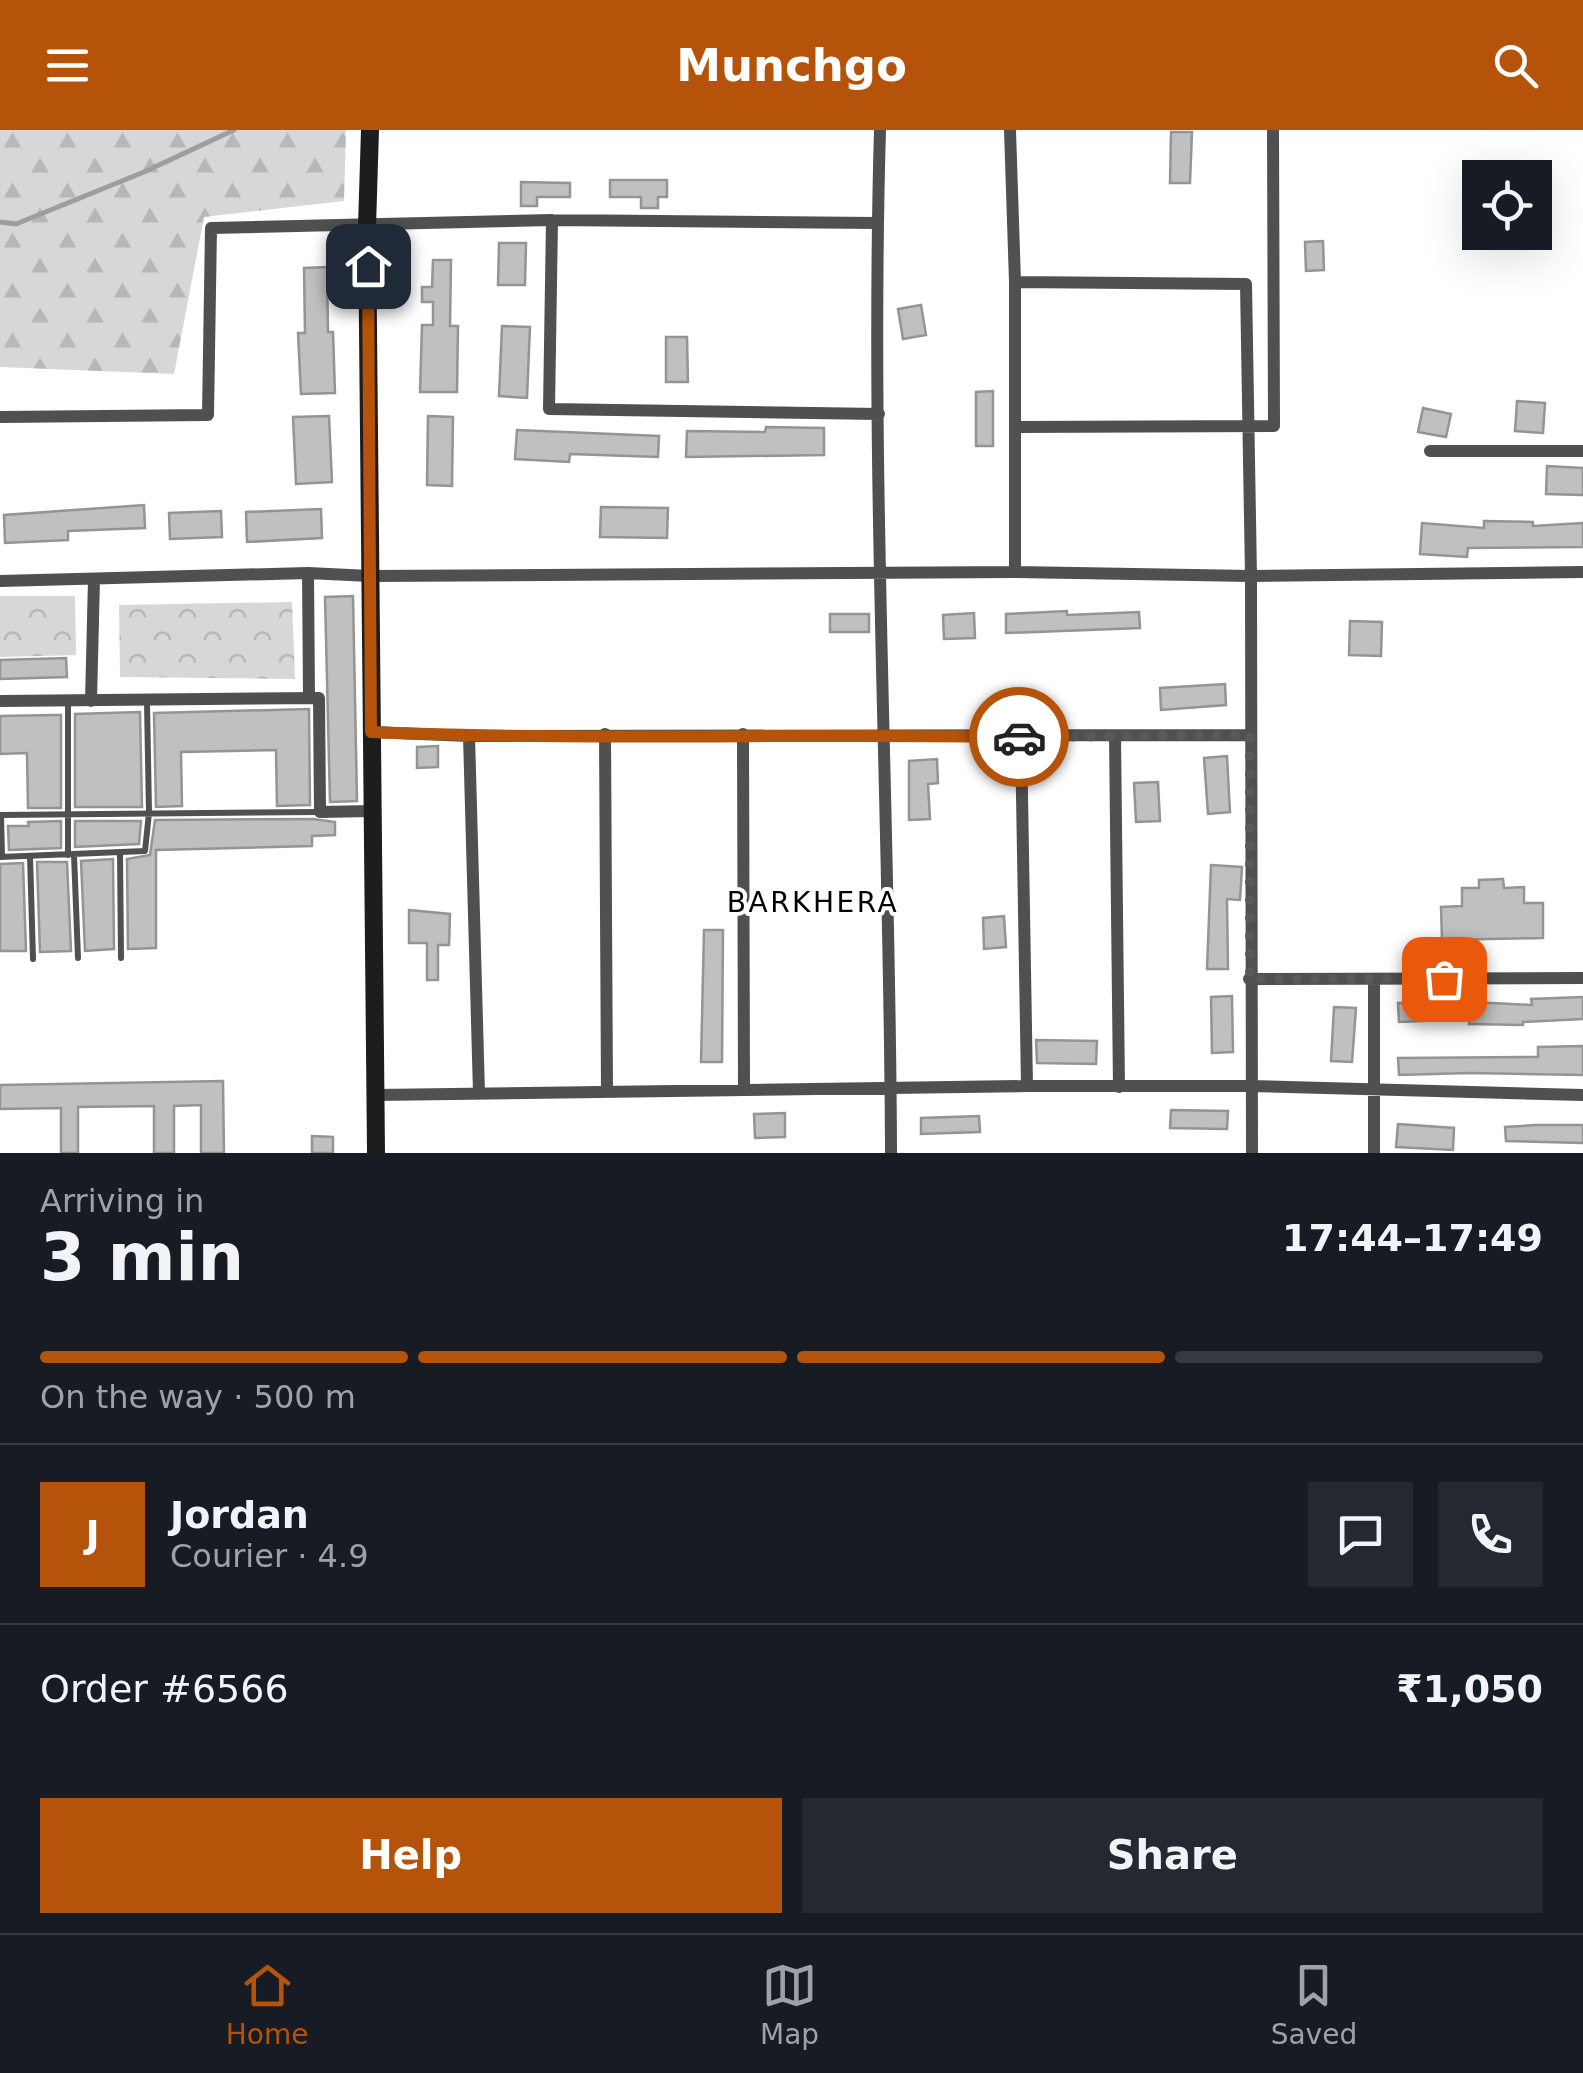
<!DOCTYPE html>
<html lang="en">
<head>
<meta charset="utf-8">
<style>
  :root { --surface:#171b24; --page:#242831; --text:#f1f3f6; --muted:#9ea1a6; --line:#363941; --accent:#b45309 }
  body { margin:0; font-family:"DejaVu Sans",sans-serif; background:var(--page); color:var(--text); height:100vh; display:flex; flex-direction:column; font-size:38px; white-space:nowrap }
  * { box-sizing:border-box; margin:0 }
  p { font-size:32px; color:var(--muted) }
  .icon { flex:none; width:55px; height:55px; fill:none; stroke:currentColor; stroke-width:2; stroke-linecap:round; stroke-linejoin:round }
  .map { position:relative; height:1023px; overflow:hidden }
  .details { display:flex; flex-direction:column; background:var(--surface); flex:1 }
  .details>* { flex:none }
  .controls { position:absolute; left:1462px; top:30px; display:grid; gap:20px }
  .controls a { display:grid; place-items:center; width:90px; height:90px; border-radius:0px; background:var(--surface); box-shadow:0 10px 40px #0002; font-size:50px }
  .pin { position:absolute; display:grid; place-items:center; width:85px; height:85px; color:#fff; margin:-42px; border-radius:20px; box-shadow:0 5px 15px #0006 }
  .courier { position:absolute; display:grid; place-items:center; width:100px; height:100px; margin:-50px; border:8px solid #b45309; border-radius:50%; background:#fff; color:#222; box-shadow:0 2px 12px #0007 }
  .summary em { font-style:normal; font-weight:700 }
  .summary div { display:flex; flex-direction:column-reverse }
  .summary { display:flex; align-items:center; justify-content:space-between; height:170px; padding:0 40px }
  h1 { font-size:65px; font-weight:700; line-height:75px }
  .bar { display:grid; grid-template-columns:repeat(4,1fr); gap:15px 10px; align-content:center; height:120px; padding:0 40px }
  .bar i { height:12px; border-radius:8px; background:var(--line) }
  .bar .active { background:var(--accent) }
  .bar p { grid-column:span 4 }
  .line { display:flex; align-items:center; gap:25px; padding:0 40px; border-top:2px solid var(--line) }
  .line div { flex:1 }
  .round { display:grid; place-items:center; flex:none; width:105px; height:105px; border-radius:0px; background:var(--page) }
  .action { display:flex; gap:20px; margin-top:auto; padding:20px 40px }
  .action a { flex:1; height:115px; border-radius:0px; background:var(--accent); color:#fff; font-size:40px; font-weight:700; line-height:115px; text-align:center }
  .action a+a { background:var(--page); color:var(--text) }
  header { display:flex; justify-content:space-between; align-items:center; height:130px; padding:0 40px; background:var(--accent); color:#fff; font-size:45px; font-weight:700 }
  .tab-bar { display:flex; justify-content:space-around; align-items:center; height:140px; border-top:2px solid var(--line); background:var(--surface); font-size:28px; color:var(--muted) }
  .tab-bar a { display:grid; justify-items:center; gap:5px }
  .tab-bar .active { color:var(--accent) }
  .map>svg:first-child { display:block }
  .forest { fill:url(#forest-firs) }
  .park { fill:url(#park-crowns) }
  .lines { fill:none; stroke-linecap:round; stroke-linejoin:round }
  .stream { stroke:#9e9e9e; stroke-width:5 }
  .building { fill:#c0c0c0; stroke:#949494; stroke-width:2.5 }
  .service { stroke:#505050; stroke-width:6 }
  .minor { stroke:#505050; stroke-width:12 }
  .secondary { stroke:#1d1d1d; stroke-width:18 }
  .done { stroke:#595959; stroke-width:10; stroke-dasharray:0 18 }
  .route { stroke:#b45309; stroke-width:12 }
  .labels { text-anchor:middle; stroke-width:8; stroke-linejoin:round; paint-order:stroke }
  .neighbourhood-label { font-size:28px; letter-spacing:2.5px; fill:#000; stroke:#fff }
</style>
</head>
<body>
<header><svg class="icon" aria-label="menu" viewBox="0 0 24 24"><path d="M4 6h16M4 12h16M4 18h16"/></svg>Munchgo<svg class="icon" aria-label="search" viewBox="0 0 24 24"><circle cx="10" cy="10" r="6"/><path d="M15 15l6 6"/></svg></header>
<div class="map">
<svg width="1583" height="1023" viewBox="0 0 1583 1023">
  <defs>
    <pattern id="forest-firs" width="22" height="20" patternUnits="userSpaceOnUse" patternTransform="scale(2.5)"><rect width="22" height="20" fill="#d7d7d7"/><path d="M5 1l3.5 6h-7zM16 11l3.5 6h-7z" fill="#b7b7b7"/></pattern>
    <pattern id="park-crowns" width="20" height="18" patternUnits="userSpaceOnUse" patternTransform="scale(2.5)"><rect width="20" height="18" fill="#d7d7d7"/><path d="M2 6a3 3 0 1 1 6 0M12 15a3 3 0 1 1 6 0" fill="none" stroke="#b7b7b7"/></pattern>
  </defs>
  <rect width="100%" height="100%" fill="#fff"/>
  <path class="forest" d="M0 0H346L344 71 204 87 174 244 0 237Z"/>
  <path class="park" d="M0 466H75L76 525 0 527Z
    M292 472 295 549 120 547 119 475Z"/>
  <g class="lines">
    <path class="stream" d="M0 92 16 94 144 42 234 0"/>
  </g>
  <path class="building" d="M1171 2H1192L1190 53H1170Z
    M610 50H667V67H658V78H641V67H610Z
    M521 52 570 53V67H537V76H521Z
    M1323 111 1324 140 1306 141 1305 112Z
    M499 113H526L525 155H498Z
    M433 130H451L450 196H458L457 262H420L422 195H433V172H422V157H432Z
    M327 137 328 202H333L335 263 301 264 298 203H305L304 138Z
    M921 175 926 205 903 209 898 179Z
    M502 196 530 197 527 268 499 266Z
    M666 207H687L688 252H666Z
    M993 261V316H976V262Z
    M1517 271 1545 273 1543 303 1515 301Z
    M1423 278 1451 284 1446 307 1418 302Z
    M329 286 332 352 296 354 293 287Z
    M428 286 453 287 452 356 427 355Z
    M766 297 824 298V325L686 327 687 301 765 302Z
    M517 300 659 306 658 327 570 324 569 332 515 329Z
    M1547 336 1583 338V365L1546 364Z
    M144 375 145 398 68 401V410L5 413 4 385Z
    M601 377 668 378 667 408 600 407Z
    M321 379 322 408 247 412 246 382Z
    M221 381 222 407 170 409 169 383Z
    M1484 391 1533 392V396L1583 393V417L1468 418 1467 427 1420 424 1422 393 1484 398Z
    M353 466 357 671 330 672 325 467Z
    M1067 481V485L1139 482 1140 498 1006 503V484Z
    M974 483 975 508 944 509 943 485Z
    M830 484H869V502H830Z
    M1350 491 1382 492 1381 526 1349 525Z
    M66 528 67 547 0 549V530Z
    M1225 554 1226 575 1161 580 1160 558Z
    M309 579 310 675 277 676 276 620 181 622 182 676 156 677 154 583Z
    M140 582 142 677H75V584Z
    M53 585H61V678H28L27 623 0 624V586Z
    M438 616V637L417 638V617Z
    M1227 626 1230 682 1208 684 1204 628Z
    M937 629 938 653 928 654 930 689 909 690V631Z
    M1158 652 1160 691 1136 692 1134 653Z
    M313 689 335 692V705L312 706V716L156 720V818L128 819 127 729 150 725 155 690Z
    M61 691V718L9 720 8 696H29L28 692Z
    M75 691H141L139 714 75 717Z
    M113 729 114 819 85 821 81 731Z
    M37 732H67L71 821 40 822Z
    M23 733 26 821H0V734Z
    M1211 735 1242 737 1240 770 1227 769 1228 839H1207Z
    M1503 749 1504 758 1524 757V773H1543V808L1442 810 1441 777 1462 776V758H1479V750Z
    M409 780 450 784 449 815H438V850H427V813H409Z
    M1004 786 1006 817 984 819 983 788Z
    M704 800H723L722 932H701Z
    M1232 866 1233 922 1212 923 1211 867Z
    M1583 867V889L1523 892V895L1469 894 1470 889 1399 892 1398 873 1453 871 1532 875 1531 869Z
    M1334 877 1356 878 1352 932 1331 931Z
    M1036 910 1097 911 1096 934 1037 933Z
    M1583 916V945L1469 943 1399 945 1398 928 1538 927V917Z
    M223 951 224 1023H201V975L174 976V1023H154V976L78 977V1023H61V978L0 979V955Z
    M1171 980 1228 981 1227 999 1170 998Z
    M785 983V1007L755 1008 754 984Z
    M979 986 980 1002 921 1004V988Z
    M1398 994 1454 998 1453 1020 1396 1017Z
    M1536 995H1583V1013L1506 1011 1505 997Z
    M312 1006 333 1007V1023H312Z"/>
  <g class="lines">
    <path class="service" d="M0 685 319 682
      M1 685 2 727
      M120 723 121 828
      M68 725V572
      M74 725 78 828
      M30 726 33 829
      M0 727 145 721 149 683 147 572"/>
    <path class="minor" d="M880 0C870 341 890 682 891 1023
      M1010 0 1015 152V442
      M552 90 549 279 879 284
      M1015 152 1246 154 1251 446 1252 1023
      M0 287 208 285 211 98 552 90 877 93
      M1016 297 1274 296 1273 0
      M1430 321H1583
      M308 443 309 567
      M0 451 308 443 370 446 1015 442 1251 446 1583 442
      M0 571 319 568 320 682 371 681
      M91 571 94 449
      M371 602 469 606 1251 605
      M605 604 607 960
      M743 604 744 960
      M469 606 479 963
      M1115 606 1119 957
      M1021 607 1027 956
      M1249 849 1583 848
      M376 965 1027 956H1250L1583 965
      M1374 1023V849"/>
    <path class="secondary" d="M370 0 367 97 376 1023"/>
  </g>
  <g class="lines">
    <path class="done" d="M1019 607 1250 605V849H1444"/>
    <path class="route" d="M368 136 371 602C587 611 803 603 1019 607"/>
  </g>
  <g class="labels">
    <g class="neighbourhood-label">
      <text x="813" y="782">BARKHERA</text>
    </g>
  </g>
</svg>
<div class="controls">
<a><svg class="icon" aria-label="locate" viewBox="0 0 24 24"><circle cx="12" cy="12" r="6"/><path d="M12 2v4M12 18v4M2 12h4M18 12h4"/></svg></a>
</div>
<div class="pin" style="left:1444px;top:849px;background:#ea580c"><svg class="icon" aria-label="bag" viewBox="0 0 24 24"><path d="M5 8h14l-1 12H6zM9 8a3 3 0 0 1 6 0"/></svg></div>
<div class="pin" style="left:368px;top:136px;background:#1f2937"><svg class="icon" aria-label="home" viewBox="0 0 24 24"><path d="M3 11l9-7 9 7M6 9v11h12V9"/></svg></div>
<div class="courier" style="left:1019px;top:607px"><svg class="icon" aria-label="car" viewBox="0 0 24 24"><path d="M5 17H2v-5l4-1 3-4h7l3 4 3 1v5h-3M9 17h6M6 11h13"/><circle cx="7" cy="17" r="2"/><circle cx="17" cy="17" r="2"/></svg></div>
</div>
<section class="details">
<div class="summary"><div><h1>3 min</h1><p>Arriving in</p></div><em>17:44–17:49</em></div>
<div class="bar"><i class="active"></i><i class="active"></i><i class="active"></i><i></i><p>On the way · 500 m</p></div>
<div class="line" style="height:180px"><b class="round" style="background:var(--accent);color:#fff">J</b><div><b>Jordan</b><p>Courier · 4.9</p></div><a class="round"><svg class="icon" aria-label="chat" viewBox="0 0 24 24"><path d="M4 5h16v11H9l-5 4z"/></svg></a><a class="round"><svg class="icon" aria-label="phone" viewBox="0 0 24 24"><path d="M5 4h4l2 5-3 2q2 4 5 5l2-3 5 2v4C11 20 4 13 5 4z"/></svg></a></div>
<div class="line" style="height:130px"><div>Order #6566</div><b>₹1,050</b></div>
<div class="action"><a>Help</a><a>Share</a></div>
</section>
<nav class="tab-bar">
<a class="active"><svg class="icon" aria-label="home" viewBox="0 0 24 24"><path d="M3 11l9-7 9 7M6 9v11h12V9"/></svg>Home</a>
<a><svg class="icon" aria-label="map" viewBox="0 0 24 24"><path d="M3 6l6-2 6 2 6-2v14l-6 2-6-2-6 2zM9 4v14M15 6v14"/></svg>Map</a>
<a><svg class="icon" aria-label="saved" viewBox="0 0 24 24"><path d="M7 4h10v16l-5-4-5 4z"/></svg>Saved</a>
</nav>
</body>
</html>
